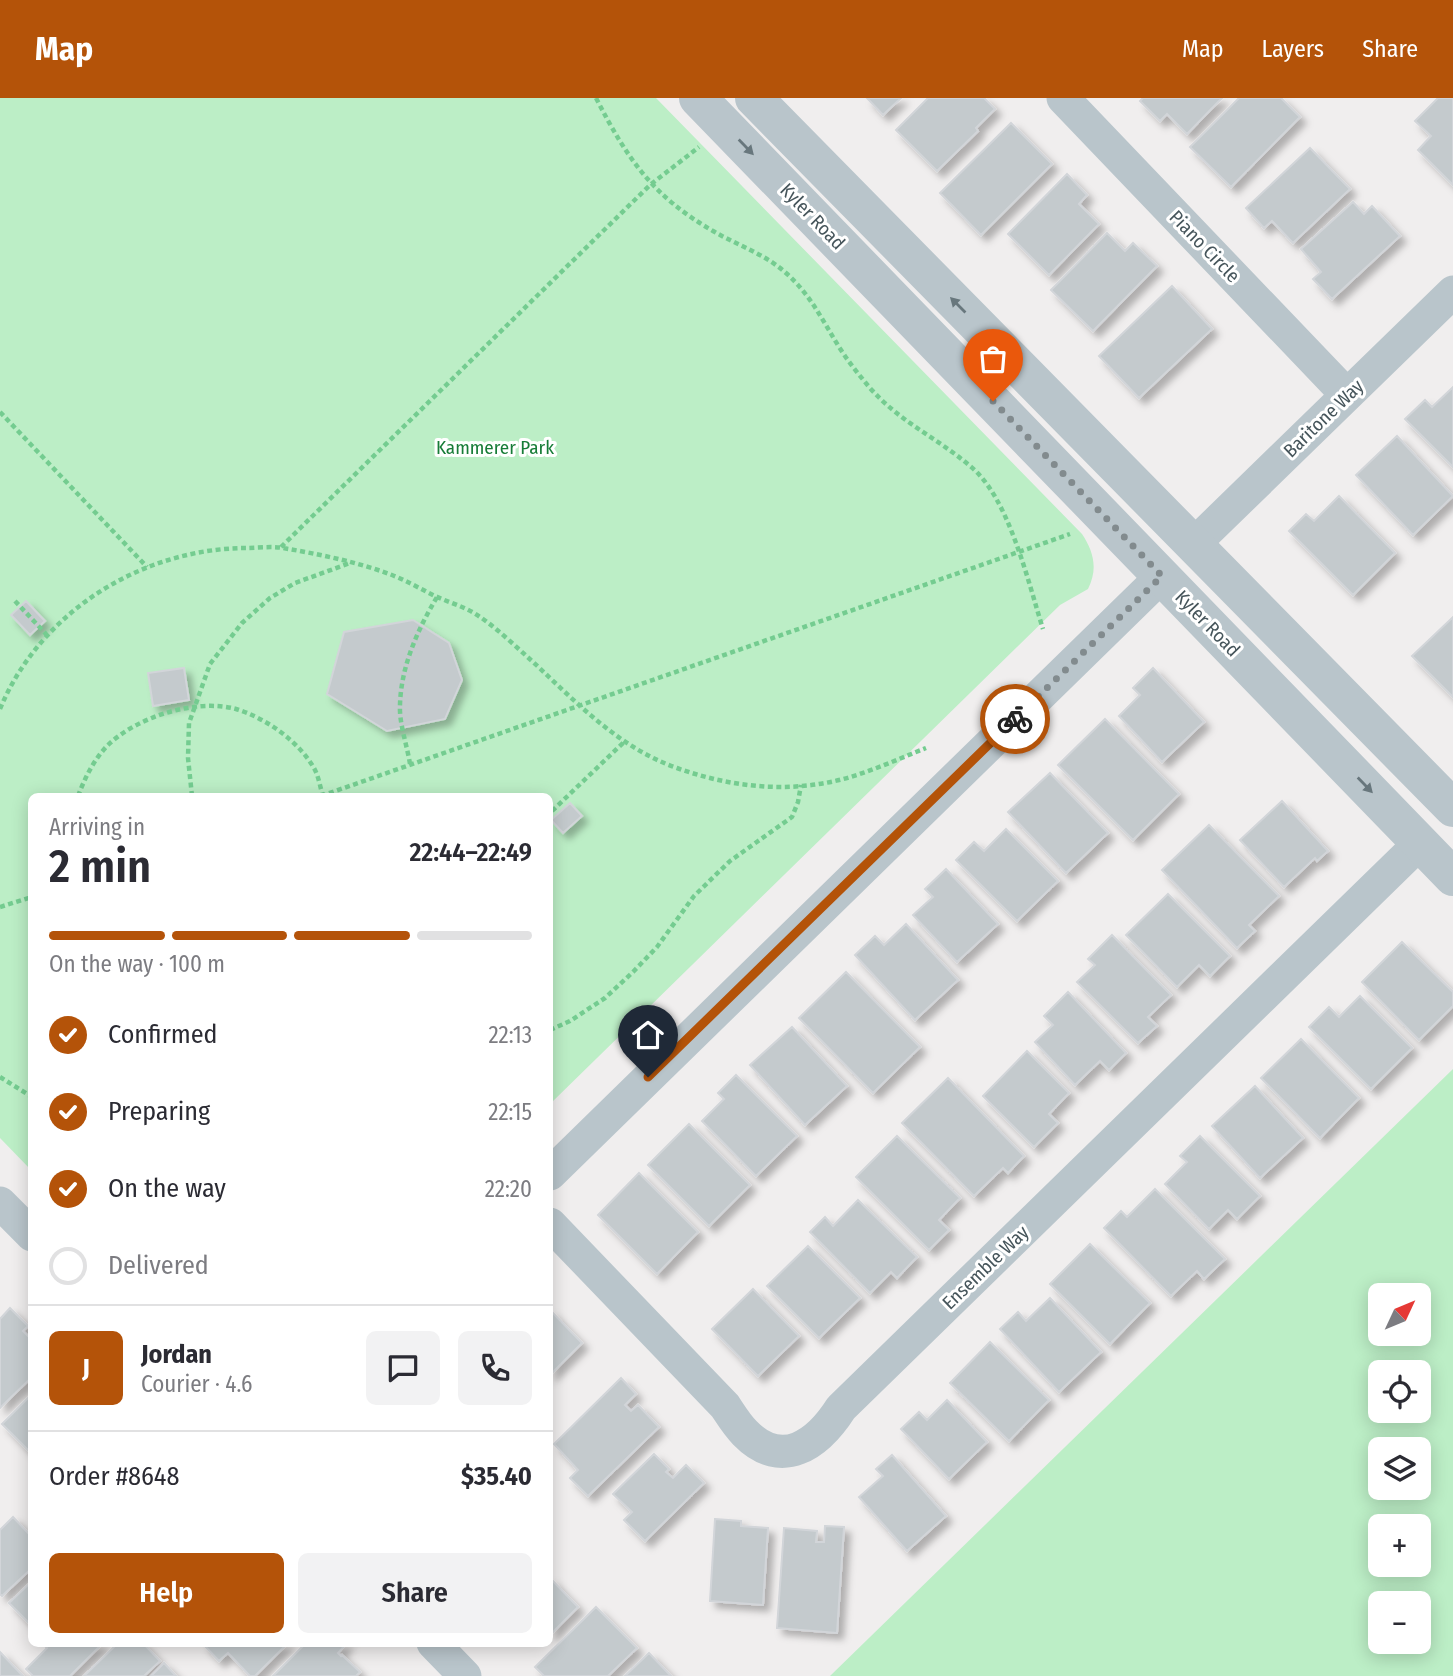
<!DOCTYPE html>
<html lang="en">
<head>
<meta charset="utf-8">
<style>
  :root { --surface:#fff; --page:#f2f2f3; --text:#2b2b33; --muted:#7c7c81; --line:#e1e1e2; --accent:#b45309 }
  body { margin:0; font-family:"Fira Sans Condensed",sans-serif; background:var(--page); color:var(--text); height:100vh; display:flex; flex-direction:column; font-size:26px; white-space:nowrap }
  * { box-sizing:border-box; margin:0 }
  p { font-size:23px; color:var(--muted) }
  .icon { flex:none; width:38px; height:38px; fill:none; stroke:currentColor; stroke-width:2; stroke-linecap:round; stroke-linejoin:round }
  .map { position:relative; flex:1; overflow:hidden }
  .panel { position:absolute; left:28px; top:695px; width:525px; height:854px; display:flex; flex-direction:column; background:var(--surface); border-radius:10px; box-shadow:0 4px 18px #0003 }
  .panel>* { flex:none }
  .needle { width:46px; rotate:46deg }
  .tools { position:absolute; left:1368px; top:1185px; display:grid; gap:14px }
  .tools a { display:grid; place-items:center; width:63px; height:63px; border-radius:10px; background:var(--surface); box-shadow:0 4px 18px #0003; font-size:35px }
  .pin { position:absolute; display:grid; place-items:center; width:60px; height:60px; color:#fff; margin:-72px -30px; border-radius:50% 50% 50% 0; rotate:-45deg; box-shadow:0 0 7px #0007 }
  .pin .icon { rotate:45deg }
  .courier { position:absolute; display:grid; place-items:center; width:70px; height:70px; margin:-35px; border:5px solid #b45309; border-radius:50%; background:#fff; color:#222; box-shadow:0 2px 9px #0007 }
  .summary em { font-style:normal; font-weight:600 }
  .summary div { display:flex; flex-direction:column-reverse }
  .summary { display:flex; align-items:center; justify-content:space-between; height:119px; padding:0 21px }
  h1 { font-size:46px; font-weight:600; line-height:52px }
  .bar { display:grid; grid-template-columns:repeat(4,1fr); gap:10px 7px; align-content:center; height:84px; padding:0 21px }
  .bar i { height:9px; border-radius:5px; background:var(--line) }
  .bar .selected { background:var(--accent) }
  .bar p { grid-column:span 4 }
  .line { display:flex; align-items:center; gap:18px; padding:0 21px; border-top:2px solid var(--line) }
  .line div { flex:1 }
  .round { display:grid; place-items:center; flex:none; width:74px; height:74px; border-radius:10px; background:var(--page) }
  ol { padding:0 21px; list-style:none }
  li { display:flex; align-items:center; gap:21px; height:77px }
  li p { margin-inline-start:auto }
  li .icon { padding:7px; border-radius:50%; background:var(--accent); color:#fff; stroke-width:4 }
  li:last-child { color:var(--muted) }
  li i { width:38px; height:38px; border:4px solid var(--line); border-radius:50% }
  .action { display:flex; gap:14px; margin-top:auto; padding:14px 21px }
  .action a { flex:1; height:80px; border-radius:10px; background:var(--accent); color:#fff; font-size:28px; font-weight:600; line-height:80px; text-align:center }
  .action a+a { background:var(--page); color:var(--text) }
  header { display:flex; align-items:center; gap:42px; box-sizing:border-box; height:98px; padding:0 35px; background:var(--accent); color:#fff }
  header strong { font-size:33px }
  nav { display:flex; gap:38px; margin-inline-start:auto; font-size:24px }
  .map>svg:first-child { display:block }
  .green { fill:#bceec6; fill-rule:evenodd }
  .building { fill:#c4cacd; stroke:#d2d5d9; stroke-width:2; filter:url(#shadow) }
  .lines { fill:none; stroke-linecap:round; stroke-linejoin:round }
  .path { stroke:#74cc90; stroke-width:4.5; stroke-dasharray:5 3.5; stroke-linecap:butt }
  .minor { stroke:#b9c5cb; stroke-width:33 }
  .tertiary { stroke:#b9c5cb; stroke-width:38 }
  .oneway { fill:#68777d }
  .done { stroke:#828b8e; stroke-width:7; stroke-dasharray:0 12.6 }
  .route { stroke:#b45309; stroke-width:9 }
  .labels { text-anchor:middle; stroke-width:6; stroke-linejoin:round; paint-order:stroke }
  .street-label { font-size:19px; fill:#46555b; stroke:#fff }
  .park-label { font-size:19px; fill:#177c37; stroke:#fff }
</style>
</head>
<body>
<header>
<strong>Map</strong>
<nav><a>Map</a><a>Layers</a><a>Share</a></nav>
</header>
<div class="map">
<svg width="1453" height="1578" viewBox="0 0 1453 1578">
  <defs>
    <filter id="shadow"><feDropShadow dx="6" dy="6" stdDeviation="3.5" flood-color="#0004"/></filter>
  </defs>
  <rect width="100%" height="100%" fill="#f0eeee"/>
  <path class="green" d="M0 0H656L1082 436C1094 454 1098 471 1088 491L1060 507 550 1006V698H32L31 1072 0 1040Z
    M1453 971V1578H830ZM1419 1197V1236H1381V1197ZM1419 1274V1312H1381V1274ZM1419 1351V1390H1381V1351ZM1419 1428V1466H1381V1428ZM1419 1505V1544H1381V1505Z"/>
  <path class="building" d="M867 0H901L883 17Z
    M928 0H984L995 11 976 30 978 33 937 73 896 32Z
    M1143 0H1222L1187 36 1167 16 1160 23 1140 3Z
    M1239 0H1281L1300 19 1231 89 1190 49Z
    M1438 0H1453V87L1418 52 1431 38 1415 23Z
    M1011 25 1052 66 981 137 940 95Z
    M1310 50 1350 91 1293 145 1272 123 1264 130 1246 110Z
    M1067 76 1087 97 1079 106 1099 126 1049 177 1008 136Z
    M1353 104 1364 116 1372 108 1400 138 1332 201 1313 181 1321 174 1301 151Z
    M1107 135 1125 153 1133 145 1157 168 1093 233 1051 192Z
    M1172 188 1212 231 1139 300 1099 258Z
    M1453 289V369L1405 321 1425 302 1432 309Z
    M1397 338 1453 398 1413 437 1356 377Z
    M1339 398 1395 455 1353 497 1289 433 1306 416 1314 423Z
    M26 503 45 523 30 537 11 517Z
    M1453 519V599L1412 558Z
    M413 522 449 545 462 582 445 621 387 633 327 596 344 534Z
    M184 570 189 602 153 608 148 575Z
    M1153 570 1204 624 1162 664 1119 618 1140 597 1133 590Z
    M1105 621 1179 696 1133 742 1058 667Z
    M1050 675 1108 735 1066 775 1008 714Z
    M1282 703 1328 753 1317 763 1315 760 1284 789 1240 742Z
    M570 705 582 718 563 735 551 722Z
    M1209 727 1279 798 1249 827 1255 833 1237 850 1162 772Z
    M1006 731 1058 783 1017 823 956 762 974 744 984 753Z
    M946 771 998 826 957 864 913 817 933 799 925 791Z
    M1168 796 1230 858 1210 878 1199 867 1177 889 1126 837Z
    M906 826 958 882 915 922 855 857 875 838 884 847Z
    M1112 837 1171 897 1148 919 1157 928 1138 945 1077 884 1095 867 1088 861Z
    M1402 844 1453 894V908L1419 942 1362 884Z
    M846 874 920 949 873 995 799 920Z
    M1068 894 1126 955 1109 972 1100 963 1075 987 1035 944 1053 927 1044 918Z
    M1360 898 1412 950 1371 991 1309 929 1329 909 1339 919Z
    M792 929 847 988 805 1027 750 967Z
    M1301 941 1359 1000 1320 1040 1261 980Z
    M1027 953 1069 995 1049 1016 1058 1025 1034 1049 983 998Z
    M736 977 797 1038 756 1078 702 1023 724 1001 718 995Z
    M948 980 1024 1058 1008 1075 1003 1070 974 1098 902 1025Z
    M1255 988 1303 1040 1260 1080 1212 1028Z
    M689 1026 750 1087 709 1128 648 1067Z
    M897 1038 960 1100 939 1122 949 1132 929 1152 856 1079Z
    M1200 1038 1260 1098 1237 1121 1228 1112 1209 1131 1165 1086 1187 1064 1180 1058Z
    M639 1075 698 1134 657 1176 598 1117Z
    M1155 1091 1225 1161 1204 1181 1197 1173 1171 1198 1104 1130 1121 1113 1127 1119Z
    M858 1102 917 1159 897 1180 891 1174 870 1195 810 1134 825 1119 833 1128Z
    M1090 1146 1150 1205 1110 1246 1050 1186Z
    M808 1148 860 1200 819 1240 767 1188Z
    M753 1191 799 1238 758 1278 712 1231Z
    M1050 1200 1101 1254 1059 1294 1000 1231 1018 1214 1026 1223Z
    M10 1210 28 1228 23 1233 32 1242V1279L0 1310V1221Z
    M550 1212 582 1245 550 1277Z
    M990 1244 1049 1302 1009 1343 950 1285Z
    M621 1280 636 1296 625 1307 631 1313 638 1307 659 1329 588 1398 570 1380 578 1372 554 1346Z
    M32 1296V1356L2 1326Z
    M947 1302 987 1344 949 1381 901 1331 919 1314 927 1322Z
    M654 1356 669 1371 666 1374 673 1380 686 1367 704 1385 645 1443 624 1422 632 1414 613 1396Z
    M892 1357 946 1418 907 1453 859 1399 883 1378 876 1371Z
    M13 1419 30 1437 32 1436V1470L2 1498 0 1496V1432Z
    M715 1421 741 1423V1428L768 1430 763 1507 710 1503Z
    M825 1428 844 1429 837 1535 777 1530 784 1430 817 1433 816 1444H824Z
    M550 1480 578 1509 550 1537Z
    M32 1483V1528L9 1505Z
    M596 1509 637 1550 608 1578H544L535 1569Z
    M46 1545H103L70 1578H33L26 1571 47 1550 44 1547Z
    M118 1545H143L160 1563 144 1578H84Z
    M202 1545H288L255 1578H250L228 1555 219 1563Z
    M306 1545H347L338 1555 341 1558 342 1557 360 1574 356 1578H273Z
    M0 1554 23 1578H0Z
    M649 1555 671 1578H625Z
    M164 1565 176 1578H151Z"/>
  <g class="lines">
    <path class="path" d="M596 0C627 60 652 98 713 133 737 147 765 156 786 175 812 198 823 224 841 252 850 266 860 278 870 290 901 325 936 339 970 368 1009 399 1028 484 1043 531
      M0 314 147 469
      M281 449 650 87 699 49
      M15 503 46 536
      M0 611C40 514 141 451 245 450 257 450 271 448 283 450 318 456 358 464 392 477 407 483 421 491 435 498 448 504 462 508 474 515 495 528 514 547 532 563 576 604 619 650 677 670 724 687 776 694 825 685 860 679 893 663 926 650
      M410 666C407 647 399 625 400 607 401 568 418 531 437 499
      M78 698C85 680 93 663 107 648 136 619 196 600 236 611 266 620 300 644 315 672 319 680 320 689 323 698
      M192 698 188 660 189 625 210 566 242 525 270 500 295 485 350 465
      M321 698 1070 436
      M552 713 624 644
      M0 809 32 799
      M550 932 570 923 605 900 633 874 657 849 694 798 730 763 792 719 798 704 801 687
      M0 979 32 999"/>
    <path class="minor" d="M1063 0 1347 297
      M1193 447 1453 194
      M550 1076 1162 478
      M0 1105 32 1137
      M550 1126 725 1308C731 1317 737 1327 745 1335 782 1373 818 1346 841 1310L1420 745
      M433 1545 465 1578"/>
    <path class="tertiary" d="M698 0 1453 779
      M754 0 1453 710"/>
  </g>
  <defs><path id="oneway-solid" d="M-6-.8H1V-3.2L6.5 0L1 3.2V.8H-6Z" transform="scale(1.75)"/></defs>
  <g class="oneway">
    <use href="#oneway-solid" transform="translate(746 49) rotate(46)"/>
    <use href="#oneway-solid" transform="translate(958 207) rotate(-135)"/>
    <use href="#oneway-solid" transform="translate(1365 687) rotate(46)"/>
  </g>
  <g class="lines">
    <path class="done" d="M993 303 1162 478 1015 621"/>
    <path class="route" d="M648 979 1015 621"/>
  </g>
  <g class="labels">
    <g class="street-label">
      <text transform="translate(813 118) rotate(46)" y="7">Kyler Road</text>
      <text transform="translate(1205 148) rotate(46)" y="7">Piano Circle</text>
      <text transform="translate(1323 320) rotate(-44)" y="7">Baritone Way</text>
      <text transform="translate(1208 525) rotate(46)" y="7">Kyler Road</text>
      <text transform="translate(985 1169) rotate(-44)" y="7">Ensemble Way</text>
    </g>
    <g class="park-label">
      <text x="495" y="356">Kammerer Park</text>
    </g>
  </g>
</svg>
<div class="tools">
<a><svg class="needle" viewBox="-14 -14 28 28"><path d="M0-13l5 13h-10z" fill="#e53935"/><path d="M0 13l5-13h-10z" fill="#7c7c81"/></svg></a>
<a><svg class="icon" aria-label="locate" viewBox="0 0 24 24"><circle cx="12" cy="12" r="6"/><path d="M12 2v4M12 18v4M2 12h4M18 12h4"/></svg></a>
<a><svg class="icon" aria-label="layers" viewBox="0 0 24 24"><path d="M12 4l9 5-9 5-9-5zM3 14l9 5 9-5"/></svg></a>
<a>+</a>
<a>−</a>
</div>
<div class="pin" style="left:993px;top:303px;background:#ea580c"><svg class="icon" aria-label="bag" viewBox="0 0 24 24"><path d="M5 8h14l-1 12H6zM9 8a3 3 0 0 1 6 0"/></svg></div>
<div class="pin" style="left:648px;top:979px;background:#1f2937"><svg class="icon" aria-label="home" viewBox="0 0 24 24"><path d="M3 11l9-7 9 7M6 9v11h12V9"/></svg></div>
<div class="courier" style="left:1015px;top:621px"><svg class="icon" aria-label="bike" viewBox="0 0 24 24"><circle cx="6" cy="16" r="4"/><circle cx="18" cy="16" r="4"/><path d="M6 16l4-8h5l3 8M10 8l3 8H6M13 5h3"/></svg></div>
<section class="panel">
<div class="summary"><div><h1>2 min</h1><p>Arriving in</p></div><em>22:44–22:49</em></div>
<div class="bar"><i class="selected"></i><i class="selected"></i><i class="selected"></i><i></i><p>On the way · 100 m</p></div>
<ol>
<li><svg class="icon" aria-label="check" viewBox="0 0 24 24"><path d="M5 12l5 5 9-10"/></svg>Confirmed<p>22:13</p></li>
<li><svg class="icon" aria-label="check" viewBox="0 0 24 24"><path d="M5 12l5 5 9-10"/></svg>Preparing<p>22:15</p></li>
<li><svg class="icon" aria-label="check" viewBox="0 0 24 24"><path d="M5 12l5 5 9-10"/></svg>On the way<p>22:20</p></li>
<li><i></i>Delivered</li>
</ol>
<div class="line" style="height:126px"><b class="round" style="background:var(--accent);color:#fff">J</b><div><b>Jordan</b><p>Courier · 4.6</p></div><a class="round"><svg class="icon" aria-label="chat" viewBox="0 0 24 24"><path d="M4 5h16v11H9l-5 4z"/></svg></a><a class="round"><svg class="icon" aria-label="phone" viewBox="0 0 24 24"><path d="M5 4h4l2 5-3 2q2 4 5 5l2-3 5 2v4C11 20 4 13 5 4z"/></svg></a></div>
<div class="line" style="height:91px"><div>Order #8648</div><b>$35.40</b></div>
<div class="action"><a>Help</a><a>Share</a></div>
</section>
</div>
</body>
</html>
